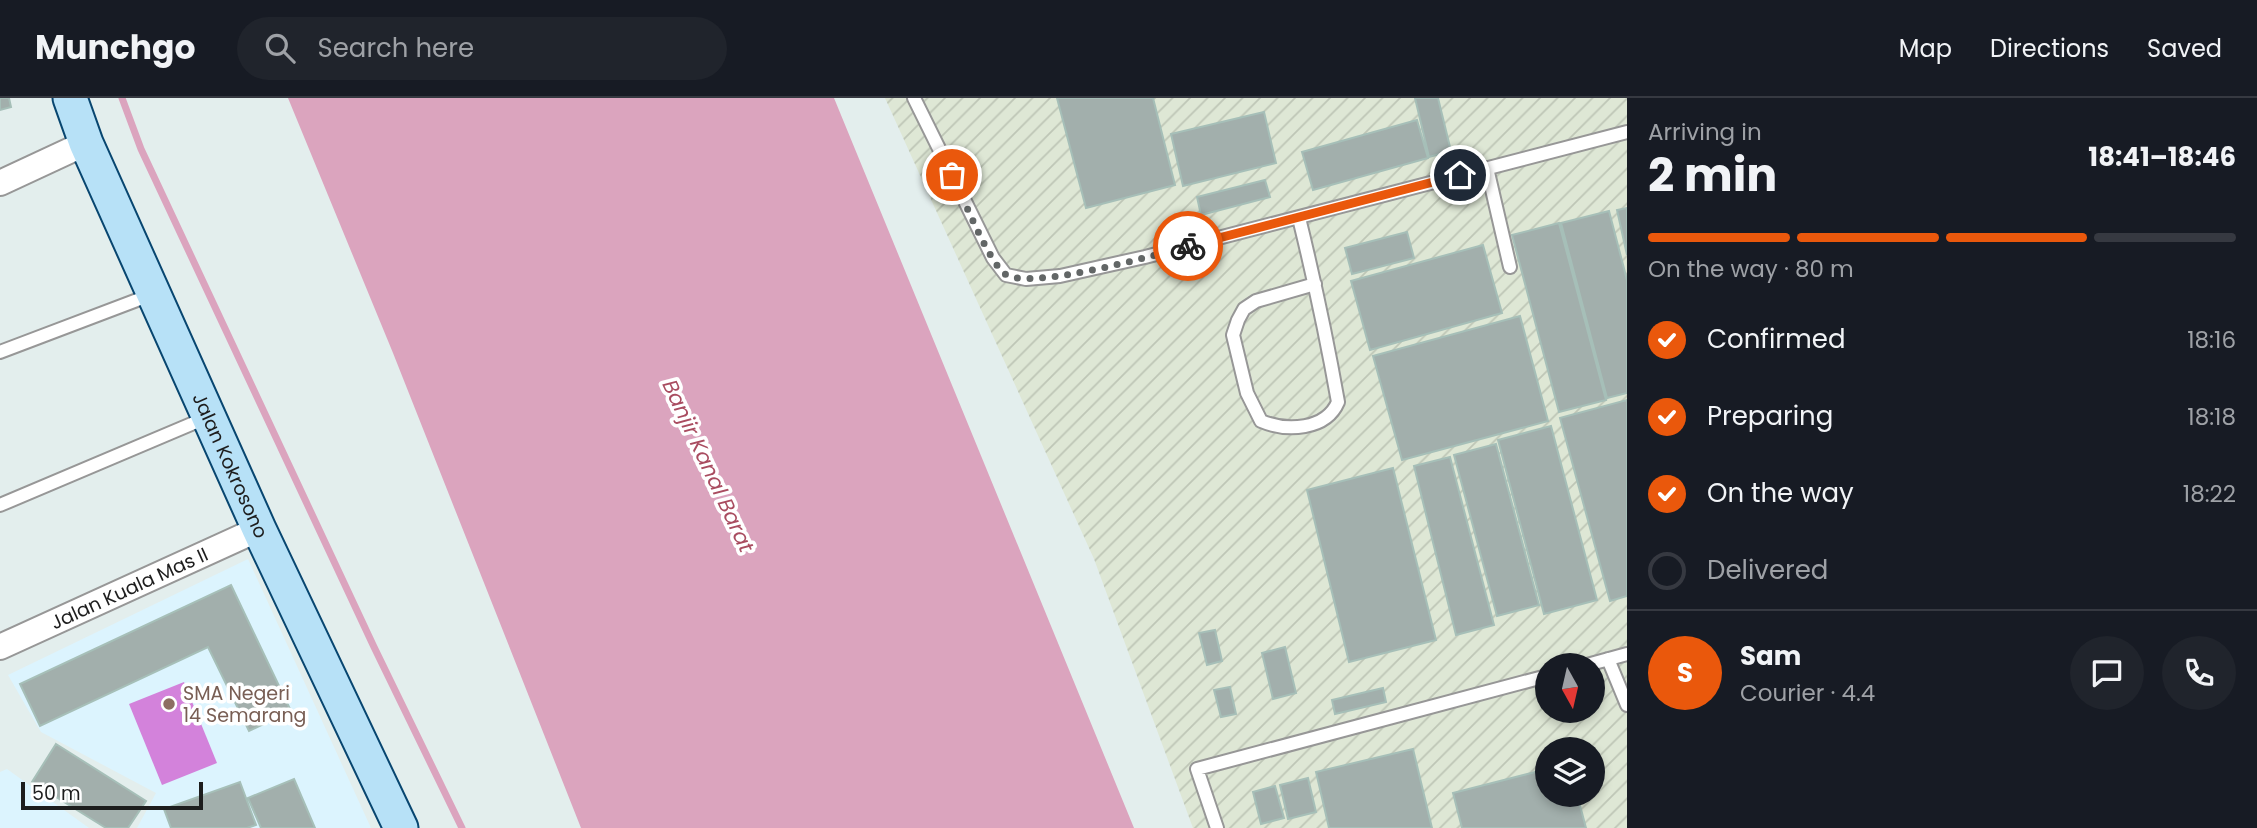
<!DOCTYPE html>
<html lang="en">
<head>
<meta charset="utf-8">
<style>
  :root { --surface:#171b24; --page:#20242c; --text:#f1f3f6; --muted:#9ea1a6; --line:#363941; --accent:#ea580c }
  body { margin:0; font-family:Poppins,sans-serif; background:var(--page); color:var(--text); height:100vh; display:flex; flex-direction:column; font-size:26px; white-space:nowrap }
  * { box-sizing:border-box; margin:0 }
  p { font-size:23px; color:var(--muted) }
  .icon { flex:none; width:38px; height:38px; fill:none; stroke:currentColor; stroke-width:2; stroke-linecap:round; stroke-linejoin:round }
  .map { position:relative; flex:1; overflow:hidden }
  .sheet { display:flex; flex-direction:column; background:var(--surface); width:630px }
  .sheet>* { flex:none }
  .needle { width:46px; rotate:172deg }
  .tools { position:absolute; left:1535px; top:555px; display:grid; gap:14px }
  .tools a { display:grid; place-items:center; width:70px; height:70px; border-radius:50%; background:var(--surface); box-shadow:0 4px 10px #0003; font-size:35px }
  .scale { position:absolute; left:21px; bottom:18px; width:182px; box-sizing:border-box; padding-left:7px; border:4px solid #1d1d1d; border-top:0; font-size:19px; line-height:24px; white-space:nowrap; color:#1d1d1d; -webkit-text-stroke:5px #fff; paint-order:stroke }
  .pin { position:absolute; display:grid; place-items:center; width:60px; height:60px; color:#fff; margin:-30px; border:4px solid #fff; border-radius:50%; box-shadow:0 2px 7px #0007 }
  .courier { position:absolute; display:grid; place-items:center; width:70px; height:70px; margin:-35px; border:5px solid #ea580c; border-radius:50%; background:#fff; color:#222; box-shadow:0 2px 9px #0007 }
  .summary em { font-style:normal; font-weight:700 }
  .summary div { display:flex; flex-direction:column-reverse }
  .summary { display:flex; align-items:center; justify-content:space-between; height:119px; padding:0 21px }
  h1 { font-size:46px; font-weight:700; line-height:52px }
  .bar { display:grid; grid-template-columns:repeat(4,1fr); gap:10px 7px; align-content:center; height:84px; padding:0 21px }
  .bar i { height:9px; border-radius:5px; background:var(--line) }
  .bar .current { background:var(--accent) }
  .bar p { grid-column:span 4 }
  .line { display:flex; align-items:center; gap:18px; padding:0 21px; border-top:2px solid var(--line) }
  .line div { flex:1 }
  .round { display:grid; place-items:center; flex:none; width:74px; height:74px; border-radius:37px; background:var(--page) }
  ol { padding:0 21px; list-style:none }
  li { display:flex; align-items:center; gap:21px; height:77px }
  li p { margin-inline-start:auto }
  li .icon { padding:7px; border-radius:50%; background:var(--accent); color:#fff; stroke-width:4 }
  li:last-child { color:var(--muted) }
  li i { width:38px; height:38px; border:4px solid var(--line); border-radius:50% }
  header { display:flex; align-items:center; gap:42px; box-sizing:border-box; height:98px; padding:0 35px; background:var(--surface); border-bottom:2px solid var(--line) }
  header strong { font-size:33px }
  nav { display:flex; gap:38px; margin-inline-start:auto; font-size:24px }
  .search { width:490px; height:63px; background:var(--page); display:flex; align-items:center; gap:18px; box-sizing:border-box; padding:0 24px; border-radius:38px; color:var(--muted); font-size:26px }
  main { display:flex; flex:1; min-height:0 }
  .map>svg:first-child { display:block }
  .industrial { fill:url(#industrial-furrows); fill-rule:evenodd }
  .education { fill:#dcf4fe }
  .pitch { fill:#d382db }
  .water { fill:#dba4be }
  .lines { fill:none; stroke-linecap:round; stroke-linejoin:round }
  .stream { stroke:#dba4be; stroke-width:7 }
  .building { fill:#a2afac; stroke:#a6bfb8; stroke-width:2 }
  .lane-casing { stroke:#979797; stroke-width:16 }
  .street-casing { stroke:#979797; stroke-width:28 }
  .secondary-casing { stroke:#084670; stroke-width:37 }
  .lane { stroke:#fff; stroke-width:12 }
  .street { stroke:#fff; stroke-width:24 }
  .secondary { stroke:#b7e1f7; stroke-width:33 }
  .done { stroke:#626666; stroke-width:7; stroke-dasharray:0 12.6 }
  .route { stroke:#ea580c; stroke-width:9 }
  .education-dot { fill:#8d6e63; stroke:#fff; stroke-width:2.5 }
  .labels { text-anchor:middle; stroke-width:7; stroke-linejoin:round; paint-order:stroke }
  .street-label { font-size:19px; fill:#1d1d1d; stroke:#fff }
  .education-label { font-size:19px; fill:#785e54; stroke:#fff; text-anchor:start }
  .water-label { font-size:21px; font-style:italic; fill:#a94c60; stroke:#fff }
</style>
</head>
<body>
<header>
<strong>Munchgo</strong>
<div class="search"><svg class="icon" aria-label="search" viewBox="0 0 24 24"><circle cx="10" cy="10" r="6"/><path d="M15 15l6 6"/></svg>Search here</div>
<nav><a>Map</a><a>Directions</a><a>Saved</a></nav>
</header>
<main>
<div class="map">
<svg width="1627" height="730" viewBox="0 0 1627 730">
  <defs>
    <pattern id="industrial-furrows" width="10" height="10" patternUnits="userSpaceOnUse" patternTransform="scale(1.75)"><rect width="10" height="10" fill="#dee7d5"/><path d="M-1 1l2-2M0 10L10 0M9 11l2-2" fill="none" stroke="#bec6b6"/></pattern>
  </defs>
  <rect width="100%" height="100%" fill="#e3eeed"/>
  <path class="industrial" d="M885 0H1627V730H1193L1094 461ZM1547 567H1592V612H1547ZM1547 651H1592V696H1547Z"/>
  <path class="education" d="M248 461 371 730H137L156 695 41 634 8 577Z
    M7 671 89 730H0V674Z"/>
  <path class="pitch" d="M184 584 217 665 162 687 129 606Z"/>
  <path class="water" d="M288 0H834L1134 730H581L393 255Z"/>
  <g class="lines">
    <path class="stream" d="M122 0 141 51 374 549 462 730"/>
  </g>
  <path class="building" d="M0 0H9L11 9 0 12Z
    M1057 0H1153L1175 87 1086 110Z
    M1415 0H1438L1451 53 1429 59Z
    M1264 14 1276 65 1183 88 1171 36Z
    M1417 22 1428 60 1313 92 1302 54Z
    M1265 82 1270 99 1201 117 1197 99Z
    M1627 110V157L1617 112Z
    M1609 113 1627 182V295L1607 300 1561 125Z
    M1559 125 1606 302 1559 314 1512 137Z
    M1407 134 1414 160 1352 176 1345 150Z
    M1483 147 1502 215 1370 252 1351 183Z
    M1520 218 1548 323 1402 362 1373 258Z
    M1627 302V498L1610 503 1560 320Z
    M1551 328 1597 502 1544 516 1498 342Z
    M1496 346 1539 507 1497 518 1454 357Z
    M1450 359 1494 527 1456 537 1414 368Z
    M1393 370 1436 542 1349 564 1307 392Z
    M231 487 291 613 249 633 208 549 40 628 20 586Z
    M1215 532 1222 563 1207 567 1199 535Z
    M1285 549 1296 595 1273 601 1262 555Z
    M1230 589 1236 616 1221 619 1214 592Z
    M1383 590 1386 604 1335 616 1332 602Z
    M56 646 146 703 128 730H106L32 684Z
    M1413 651 1432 730H1329L1316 674Z
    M1547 671V696H1577L1586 730H1462L1453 695Z
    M1308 680 1316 714 1288 721 1280 687Z
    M294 681 315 730H261L248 700Z
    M240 684 256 727 247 730H171L164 711Z
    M1275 688 1284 720 1261 726 1253 694Z"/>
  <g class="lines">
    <defs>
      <path id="lane" d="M914 0 993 160 1006 177 1026 181 1060 178 1145 159 1627 34
        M1487 70 1510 169
        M1299 120C1314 181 1327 242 1338 304 1326 332 1287 334 1261 323L1247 295 1233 237 1238 222 1244 211 1256 203 1315 186
        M0 254 153 196
        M0 407 208 319
        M1608 561 1627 607
        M1587 567 1627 556
        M1217 730 1197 671 1547 578"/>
      <g id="street">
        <path d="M0 85 86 45"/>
        <path id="s1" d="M0 549 259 431"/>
      </g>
      <g id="secondary">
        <path id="s2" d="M70 0 86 45 259 431 401 730"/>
      </g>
    </defs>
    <use href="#lane" class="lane-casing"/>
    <use href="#street" class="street-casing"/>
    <use href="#secondary" class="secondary-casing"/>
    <use href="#lane" class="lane"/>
    <use href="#street" class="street"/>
    <use href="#secondary" class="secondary"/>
  </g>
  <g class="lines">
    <path class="done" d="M952 77C963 99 988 163 1005 176 1030 193 1156 157 1188 148"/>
    <path class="route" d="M1188 148 1460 77"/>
  </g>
  <circle class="education-dot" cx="169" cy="606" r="7"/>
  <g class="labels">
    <g class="street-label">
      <text dy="7" stroke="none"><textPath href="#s2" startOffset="401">Jalan Kokrosono</textPath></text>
      <text dy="7" stroke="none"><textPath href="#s1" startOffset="142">Jalan Kuala Mas II</textPath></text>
    </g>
    <g class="education-label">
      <text x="183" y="602">SMA Negeri<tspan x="183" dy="22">14 Semarang</tspan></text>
    </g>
    <g class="water-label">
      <text transform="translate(708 368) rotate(65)" y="7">Banjir Kanal Barat</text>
    </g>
  </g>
</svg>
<div class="tools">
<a><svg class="needle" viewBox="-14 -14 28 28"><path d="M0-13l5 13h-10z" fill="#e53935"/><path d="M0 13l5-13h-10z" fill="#9ea1a6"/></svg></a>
<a><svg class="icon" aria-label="layers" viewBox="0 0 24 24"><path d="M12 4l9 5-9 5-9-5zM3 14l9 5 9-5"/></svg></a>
</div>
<div class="scale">50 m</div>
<div class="pin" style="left:952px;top:77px;background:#ea580c"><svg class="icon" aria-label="bag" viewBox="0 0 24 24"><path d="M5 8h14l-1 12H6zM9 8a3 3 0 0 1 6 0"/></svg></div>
<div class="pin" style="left:1460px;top:77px;background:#1f2937"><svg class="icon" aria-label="home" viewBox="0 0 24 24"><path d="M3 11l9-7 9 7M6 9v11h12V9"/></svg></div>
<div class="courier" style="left:1188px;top:148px"><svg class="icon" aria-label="bike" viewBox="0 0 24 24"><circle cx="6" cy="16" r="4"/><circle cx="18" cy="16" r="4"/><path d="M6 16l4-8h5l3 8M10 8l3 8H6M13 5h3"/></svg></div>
</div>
<section class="sheet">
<div class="summary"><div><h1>2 min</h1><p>Arriving in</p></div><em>18:41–18:46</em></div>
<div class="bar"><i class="current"></i><i class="current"></i><i class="current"></i><i></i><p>On the way · 80 m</p></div>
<ol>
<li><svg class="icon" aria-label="check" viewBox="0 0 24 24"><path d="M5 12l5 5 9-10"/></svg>Confirmed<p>18:16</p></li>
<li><svg class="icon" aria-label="check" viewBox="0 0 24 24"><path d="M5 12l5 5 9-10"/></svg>Preparing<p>18:18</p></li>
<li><svg class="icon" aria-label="check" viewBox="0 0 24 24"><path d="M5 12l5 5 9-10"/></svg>On the way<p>18:22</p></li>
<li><i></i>Delivered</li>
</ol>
<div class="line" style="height:126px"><b class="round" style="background:var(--accent);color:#fff">S</b><div><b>Sam</b><p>Courier · 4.4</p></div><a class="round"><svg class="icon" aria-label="chat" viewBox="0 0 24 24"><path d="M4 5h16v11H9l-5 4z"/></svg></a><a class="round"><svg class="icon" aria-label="phone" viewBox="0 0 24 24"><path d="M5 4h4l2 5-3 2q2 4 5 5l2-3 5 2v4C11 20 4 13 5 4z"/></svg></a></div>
</section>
</main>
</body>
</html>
